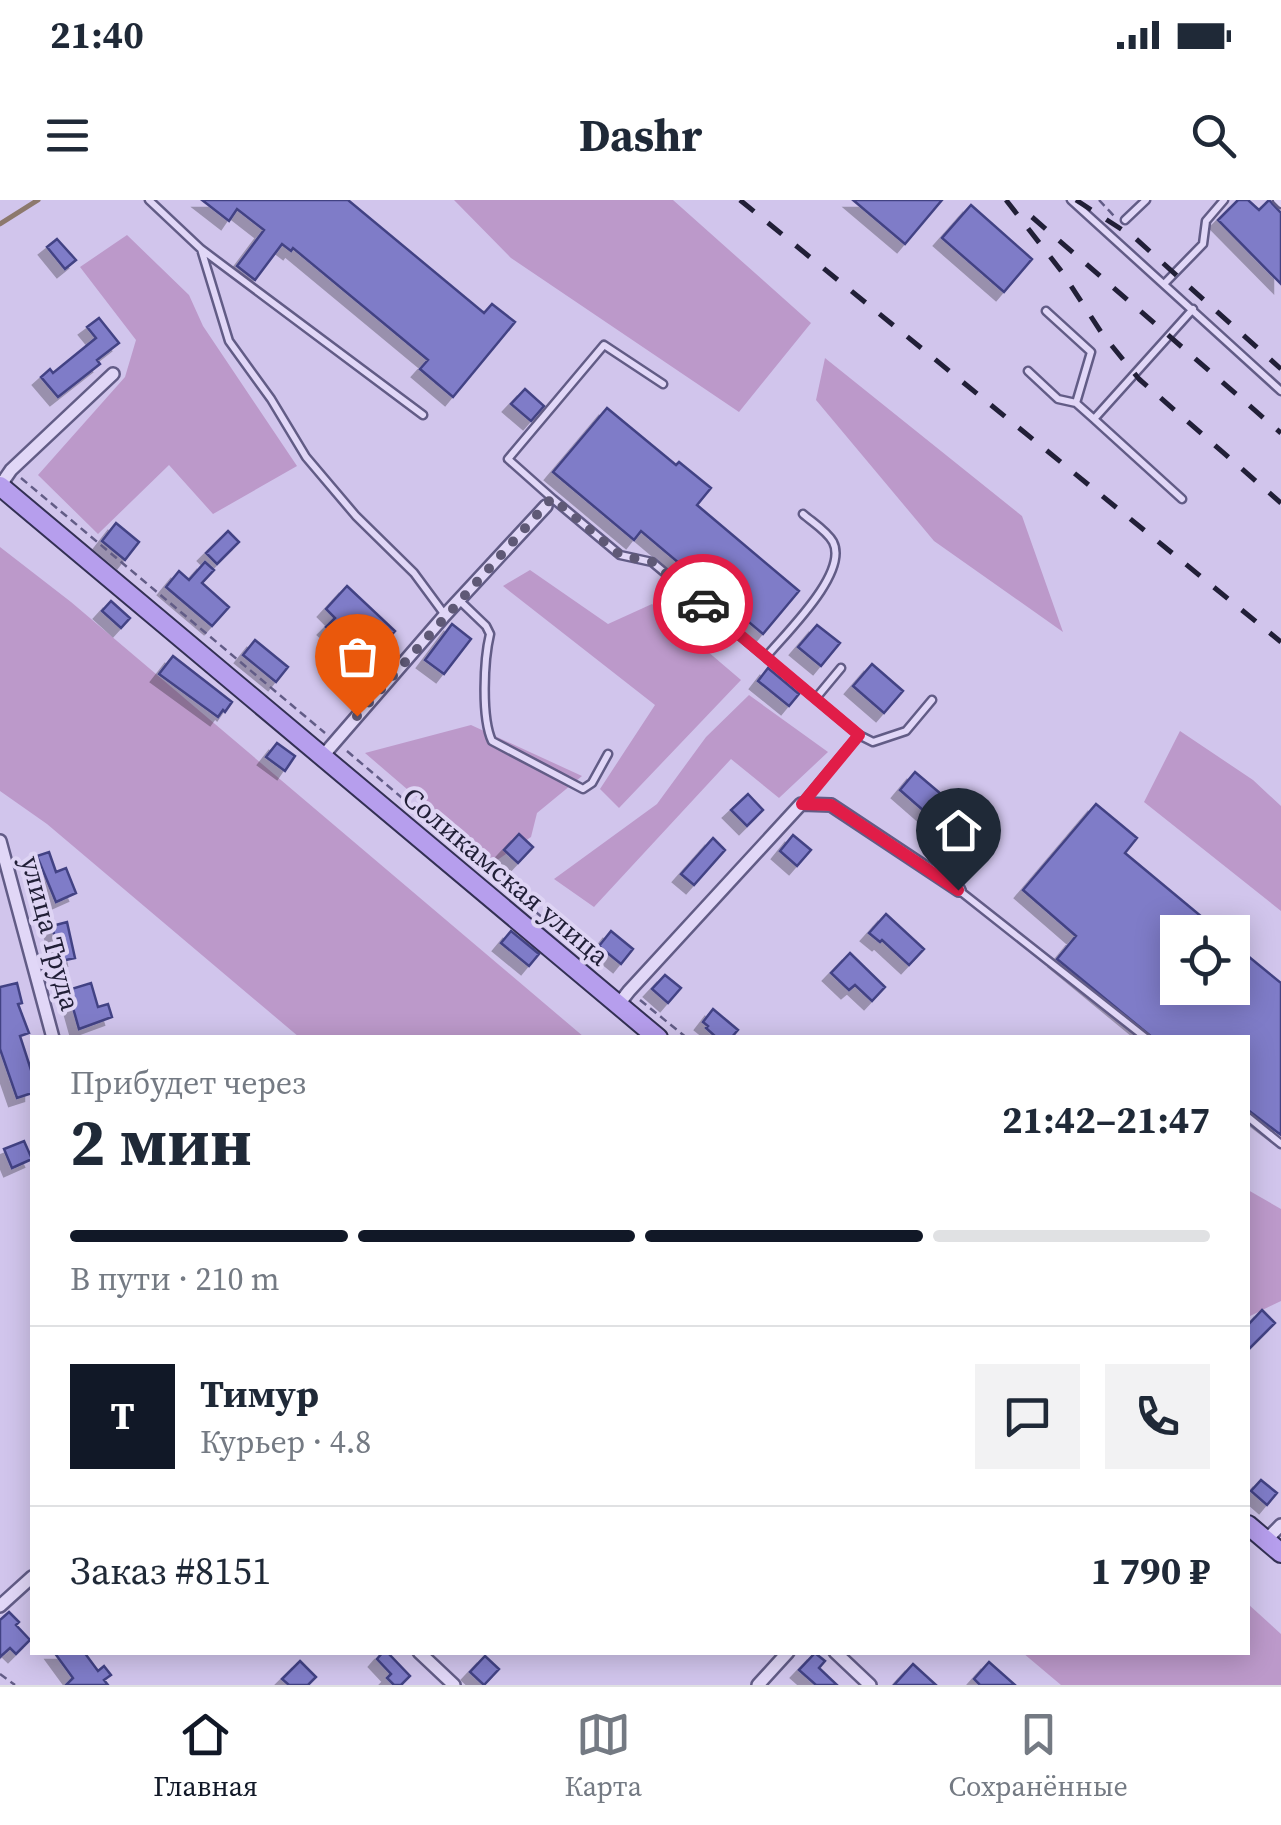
<!DOCTYPE html>
<html lang="ru">
<head>
<meta charset="utf-8">
<style>
  :root { --surface:#fff; --page:#f2f2f3; --text:#1f2937; --muted:#747a83; --line:#e0e1e3; --accent:#111827 }
  body { margin:0; font-family:"Source Serif 4",serif; background:var(--page); color:var(--text); height:100vh; display:flex; flex-direction:column; font-size:38px; white-space:nowrap }
  * { box-sizing:border-box; margin:0 }
  p { font-size:32px; color:var(--muted) }
  .icon { flex:none; width:55px; height:55px; fill:none; stroke:currentColor; stroke-width:2; stroke-linecap:round; stroke-linejoin:round }
  .map { position:relative; flex:1; overflow:hidden }
  .sheet { position:absolute; left:30px; top:835px; width:1220px; height:620px; display:flex; flex-direction:column; background:var(--surface); border-radius:0px; box-shadow:0 5px 25px #0003 }
  .sheet>* { flex:none }
  .tools { position:absolute; left:1160px; top:715px; display:grid; gap:20px }
  .tools a { display:grid; place-items:center; width:90px; height:90px; border-radius:0px; background:var(--surface); box-shadow:0 5px 25px #0003; font-size:50px }
  .pin { position:absolute; display:grid; place-items:center; width:85px; height:85px; color:#fff; margin:-102px -42px; border-radius:50% 50% 50% 0; rotate:-45deg; box-shadow:0 0 10px #0007 }
  .pin .icon { rotate:45deg }
  .courier { position:absolute; display:grid; place-items:center; width:100px; height:100px; margin:-50px; border:8px solid #e11d48; border-radius:50%; background:#fff; color:#222; box-shadow:0 2px 12px #0007 }
  .summary em { font-style:normal; font-weight:700 }
  .summary div { display:flex; flex-direction:column-reverse }
  .summary { display:flex; align-items:center; justify-content:space-between; height:170px; padding:0 40px }
  h1 { font-size:65px; font-weight:700; line-height:75px }
  .bar { display:grid; grid-template-columns:repeat(4,1fr); gap:15px 10px; align-content:center; height:120px; padding:0 40px }
  .bar i { height:12px; border-radius:8px; background:var(--line) }
  .bar .selected { background:var(--accent) }
  .bar p { grid-column:span 4 }
  .line { display:flex; align-items:center; gap:25px; padding:0 40px; border-top:2px solid var(--line) }
  .line div { flex:1 }
  .round { display:grid; place-items:center; flex:none; width:105px; height:105px; border-radius:0px; background:var(--page) }
  .status { display:flex; justify-content:space-between; align-items:center; height:70px; padding:0 50px; background:var(--surface); direction:ltr }
  .status svg { height:28px; fill:currentColor }
  header { display:flex; justify-content:space-between; align-items:center; height:130px; padding:0 40px; background:var(--surface); font-size:45px; font-weight:700 }
  .menu { display:flex; justify-content:space-around; align-items:center; height:140px; border-top:2px solid var(--line); background:var(--surface); font-size:28px; color:var(--muted) }
  .menu a { display:grid; justify-items:center; gap:5px }
  .menu .selected { color:var(--accent) }
  .map>svg:first-child { display:block }
  .green { fill:#bc99ca }
  .lines { fill:none; stroke-linecap:round; stroke-linejoin:round }
  .stream { stroke:#8d796d; stroke-width:5 }
  .building { fill:#7f7cc8; stroke:#434384; stroke-width:2.5; filter:url(#shadow) }
  .lane-casing { stroke:#625c86; stroke-width:11 }
  .street-casing { stroke:#625c86; stroke-width:16 }
  .primary-casing { stroke:#333054; stroke-width:22 }
  .path { stroke:#625c86; stroke-width:2.5; stroke-dasharray:8 5; stroke-linecap:butt }
  .lane { stroke:#e1d7f7; stroke-width:6 }
  .street { stroke:#e1d7f7; stroke-width:11 }
  .primary { stroke:#b69eed; stroke-width:18 }
  .rail { stroke:#211f37; stroke-width:5; stroke-dasharray:18 18; stroke-linecap:butt }
  .done { stroke:#5f5976; stroke-width:10; stroke-dasharray:0 18 }
  .route { stroke:#e11d48; stroke-width:12 }
  .labels { text-anchor:middle; stroke-width:8; stroke-linejoin:round; paint-order:stroke }
  .street-label { font-size:28px; fill:#211f37; stroke:#ded4f4 }
</style>
</head>
<body>
<div class="status"><b>21:40</b><svg viewBox="0 0 49 12"><path d="M0 12V9h3v3zM5 12V6h3v6zM10 12V3h3v9zM15 12V0h3v12zM26 1h20v11H26zM47 4h2v5h-2z"/></svg></div>
<header><svg class="icon" aria-label="menu" viewBox="0 0 24 24"><path d="M4 6h16M4 12h16M4 18h16"/></svg>Dashr<svg class="icon" aria-label="search" viewBox="0 0 24 24"><circle cx="10" cy="10" r="6"/><path d="M15 15l6 6"/></svg></header>
<div class="map">
<svg width="1281" height="1485" viewBox="0 0 1281 1485">
  <defs>
    <filter id="shadow"><feDropShadow dx="-8" dy="8" stdDeviation="0" flood-color="#0004"/></filter>
  </defs>
  <rect width="100%" height="100%" fill="#d1c5ec"/>
  <path class="green" d="M454 0H673L811 123 739 212 511 58Z
    M127 35 189 95 203 126 297 266 213 314 169 265 98 334 38 275 125 177 136 140 80 67Z
    M825 158 1022 316 1063 432 934 341 816 200Z
    M0 347 71 402 584 837H299L47 624 0 591Z
    M530 370 608 424 652 404 741 480 619 608 600 589 655 505 503 386Z
    M749 495 828 552 779 598 731 559 594 707 554 679 657 604 706 537Z
    M471 525 582 576 537 613 531 637 493 663 365 553Z
    M1180 531 1253 580 1281 606V711L1144 602Z
    M1248 990 1281 1009V1101L1248 1117Z
    M1248 1404 1281 1434V1485H1061L1023 1453 1248 1452Z"/>
  <g class="lines">
    <path class="stream" d="M0 24 38 0"/>
  </g>
  <path class="building" d="M202 0H348L484 113 492 104 515 122 453 197 420 169 428 160 293 48 291 51 282 44 255 80 237 66 264 30 237 9 229 21Z
    M853 0H942L905 44Z
    M1238 0H1248L1259 10 1269 0 1281 13V84L1218 20Z
    M971 5 1032 59 1004 92 942 38Z
    M57 39 76 60 65 69 47 47Z
    M99 118 119 143 97 160 100 164 58 197 41 177 50 169 53 173 96 138 87 127Z
    M525 189 544 206 531 221 511 204Z
    M607 208 676 265 679 262 711 288 697 305 799 391 763 434 641 331 634 340 553 272Z
    M116 323 139 342 125 360 102 341Z
    M228 331 239 342 217 364 206 353Z
    M205 362 214 370 202 383 229 407 212 426 166 387 179 371 189 380Z
    M347 386 395 431 366 463 326 427 335 418 326 409Z
    M111 401 130 418 121 428 102 411Z
    M452 424 471 439 444 474 425 460Z
    M817 425 840 443 821 466 798 447Z
    M255 440 288 467 276 482 243 455Z
    M173 456 232 502 225 512 223 510 218 517 159 474Z
    M872 464 903 491 884 513 853 486Z
    M768 468 799 494 789 506 758 481Z
    M277 543 295 556 285 571 266 557Z
    M915 572 987 633 967 656 936 630 940 625 900 590Z
    M748 594 763 610 747 626 731 610Z
    M1096 604 1137 638 1125 653 1220 732H1178V788H1232V743L1281 783V935L1248 910V838H1153L1057 759 1076 736 1023 690Z
    M519 634 533 647 518 663 504 650Z
    M793 635 811 650 797 666 780 651Z
    M713 638 725 650 694 685 681 674Z
    M49 652 56 672 66 668 76 693 56 702 37 656Z
    M886 714 924 749 909 765 882 740 880 742 869 733Z
    M67 722 75 758 61 761 52 726Z
    M511 731 539 754 529 766 501 743Z
    M611 731 633 749 621 764 599 746Z
    M850 753 885 787 872 801 855 785 849 790 831 773Z
    M665 775 681 788 668 803 652 789Z
    M17 783 22 803 18 804 29 833 20 836 32 873V893L17 898 0 849V787Z
    M91 783 98 807 108 804 112 817 79 829 68 790Z
    M713 809 738 830 731 838H717L706 828 708 826 703 822Z
    M24 941 32 959 12 968 4 949Z
    M1262 1110 1275 1123 1248 1150V1125Z
    M1261 1280 1277 1293 1267 1305 1251 1291Z
    M9 1412 19 1422 16 1425 30 1440 16 1454 10 1448 0 1457V1420Z
    M54 1452H84L98 1471 104 1466 111 1475 104 1480 108 1485H66L73 1478Z
    M383 1452H387L410 1476 401 1485H394L387 1478 391 1474 377 1459Z
    M815 1453 825 1461 819 1468 837 1485H816L799 1470Z
    M485 1456 499 1469 484 1485 470 1472Z
    M300 1461 316 1477 308 1485H289L282 1479Z
    M989 1462 1015 1485H980L974 1479Z
    M913 1464 936 1485H894Z"/>
  <g class="lines">
    <defs>
      <path id="lane" d="M149 0 201 49 423 215
        M1071 0 1281 191
        M1277 0 1281 4
        M1125 20 1146 0
        M201 49 229 141 271 199 306 257 356 316 414 373 445 415
        M1165 83 1203 44 1206 21 1224 0
        M1046 111 1091 152 1076 203
        M1028 171 1058 199 1076 203 1094 219
        M553 299 508 259 604 145 663 184
        M1182 299 1094 219 1193 109
        M547 305 553 299 620 355 652 362 859 535 802 603
        M460 401 486 426 490 434C484 459 481 517 492 541L583 589 592 583 608 554
        M766 457C785 434 849 373 833 342 827 331 812 322 803 314
        M816 498 841 468
        M859 535 873 542 906 531 932 500
        M960 691 1146 838
        M1248 917 1281 944"/>
      <path id="street" d="M0 286 11 270 113 174
        M321 558 445 415 546 306
        M0 641 53 838
        M618 805 629 791 801 604 831 605 959 690
        M1266 1340 1281 1325
        M0 1406 32 1377
        M419 1452 454 1485
        M835 1452 870 1485
        M758 1485 788 1452"/>
      <path id="primary" d="M0 286 658 838
        M1248 1325 1281 1353"/>
    </defs>
    <use href="#lane" class="lane-casing"/>
    <use href="#street" class="street-casing"/>
    <use href="#primary" class="primary-casing"/>
    <path class="path" d="M1099 0 1115 17
      M21 278 325 533
      M347 551 584 753
      M640 800 687 838
      M0 1474 15 1485"/>
    <use href="#lane" class="lane"/>
    <use href="#street" class="street"/>
    <use href="#primary" class="primary"/>
    <path class="rail" d="M740 0 1281 442
      M1006 0 1062 72 1103 135 1139 179 1281 303
      M1076 0 1135 38 1281 169
      M1032 17 1281 233"/>
  </g>
  <g class="lines">
    <path class="done" d="M357 516 552 298 620 355 652 362 703 404"/>
    <path class="route" d="M703 404 859 535 802 604 831 605 958 690"/>
  </g>
  <g class="labels">
    <g class="street-label">
      <text transform="translate(506 676) rotate(40)" y="10">Соликамская улица</text>
      <text transform="translate(51 733) rotate(75)" y="10">улица Труда</text>
    </g>
  </g>
</svg>
<div class="tools">
<a><svg class="icon" aria-label="locate" viewBox="0 0 24 24"><circle cx="12" cy="12" r="6"/><path d="M12 2v4M12 18v4M2 12h4M18 12h4"/></svg></a>
</div>
<div class="pin" style="left:357px;top:516px;background:#ea580c"><svg class="icon" aria-label="bag" viewBox="0 0 24 24"><path d="M5 8h14l-1 12H6zM9 8a3 3 0 0 1 6 0"/></svg></div>
<div class="pin" style="left:958px;top:690px;background:#1f2937"><svg class="icon" aria-label="home" viewBox="0 0 24 24"><path d="M3 11l9-7 9 7M6 9v11h12V9"/></svg></div>
<div class="courier" style="left:703px;top:404px"><svg class="icon" aria-label="car" viewBox="0 0 24 24"><path d="M5 17H2v-5l4-1 3-4h7l3 4 3 1v5h-3M9 17h6M6 11h13"/><circle cx="7" cy="17" r="2"/><circle cx="17" cy="17" r="2"/></svg></div>
<section class="sheet">
<div class="summary"><div><h1>2 мин</h1><p>Прибудет через</p></div><em>21:42–21:47</em></div>
<div class="bar"><i class="selected"></i><i class="selected"></i><i class="selected"></i><i></i><p>В пути · 210 m</p></div>
<div class="line" style="height:180px"><b class="round" style="background:var(--accent);color:#fff">Т</b><div><b>Тимур</b><p>Курьер · 4.8</p></div><a class="round"><svg class="icon" aria-label="chat" viewBox="0 0 24 24"><path d="M4 5h16v11H9l-5 4z"/></svg></a><a class="round"><svg class="icon" aria-label="phone" viewBox="0 0 24 24"><path d="M5 4h4l2 5-3 2q2 4 5 5l2-3 5 2v4C11 20 4 13 5 4z"/></svg></a></div>
<div class="line" style="height:130px"><div>Заказ #8151</div><b>1 790 ₽</b></div>
</section>
</div>
<nav class="menu">
<a class="selected"><svg class="icon" aria-label="home" viewBox="0 0 24 24"><path d="M3 11l9-7 9 7M6 9v11h12V9"/></svg>Главная</a>
<a><svg class="icon" aria-label="map" viewBox="0 0 24 24"><path d="M3 6l6-2 6 2 6-2v14l-6 2-6-2-6 2zM9 4v14M15 6v14"/></svg>Карта</a>
<a><svg class="icon" aria-label="saved" viewBox="0 0 24 24"><path d="M7 4h10v16l-5-4-5 4z"/></svg>Сохранённые</a>
</nav>
</body>
</html>
